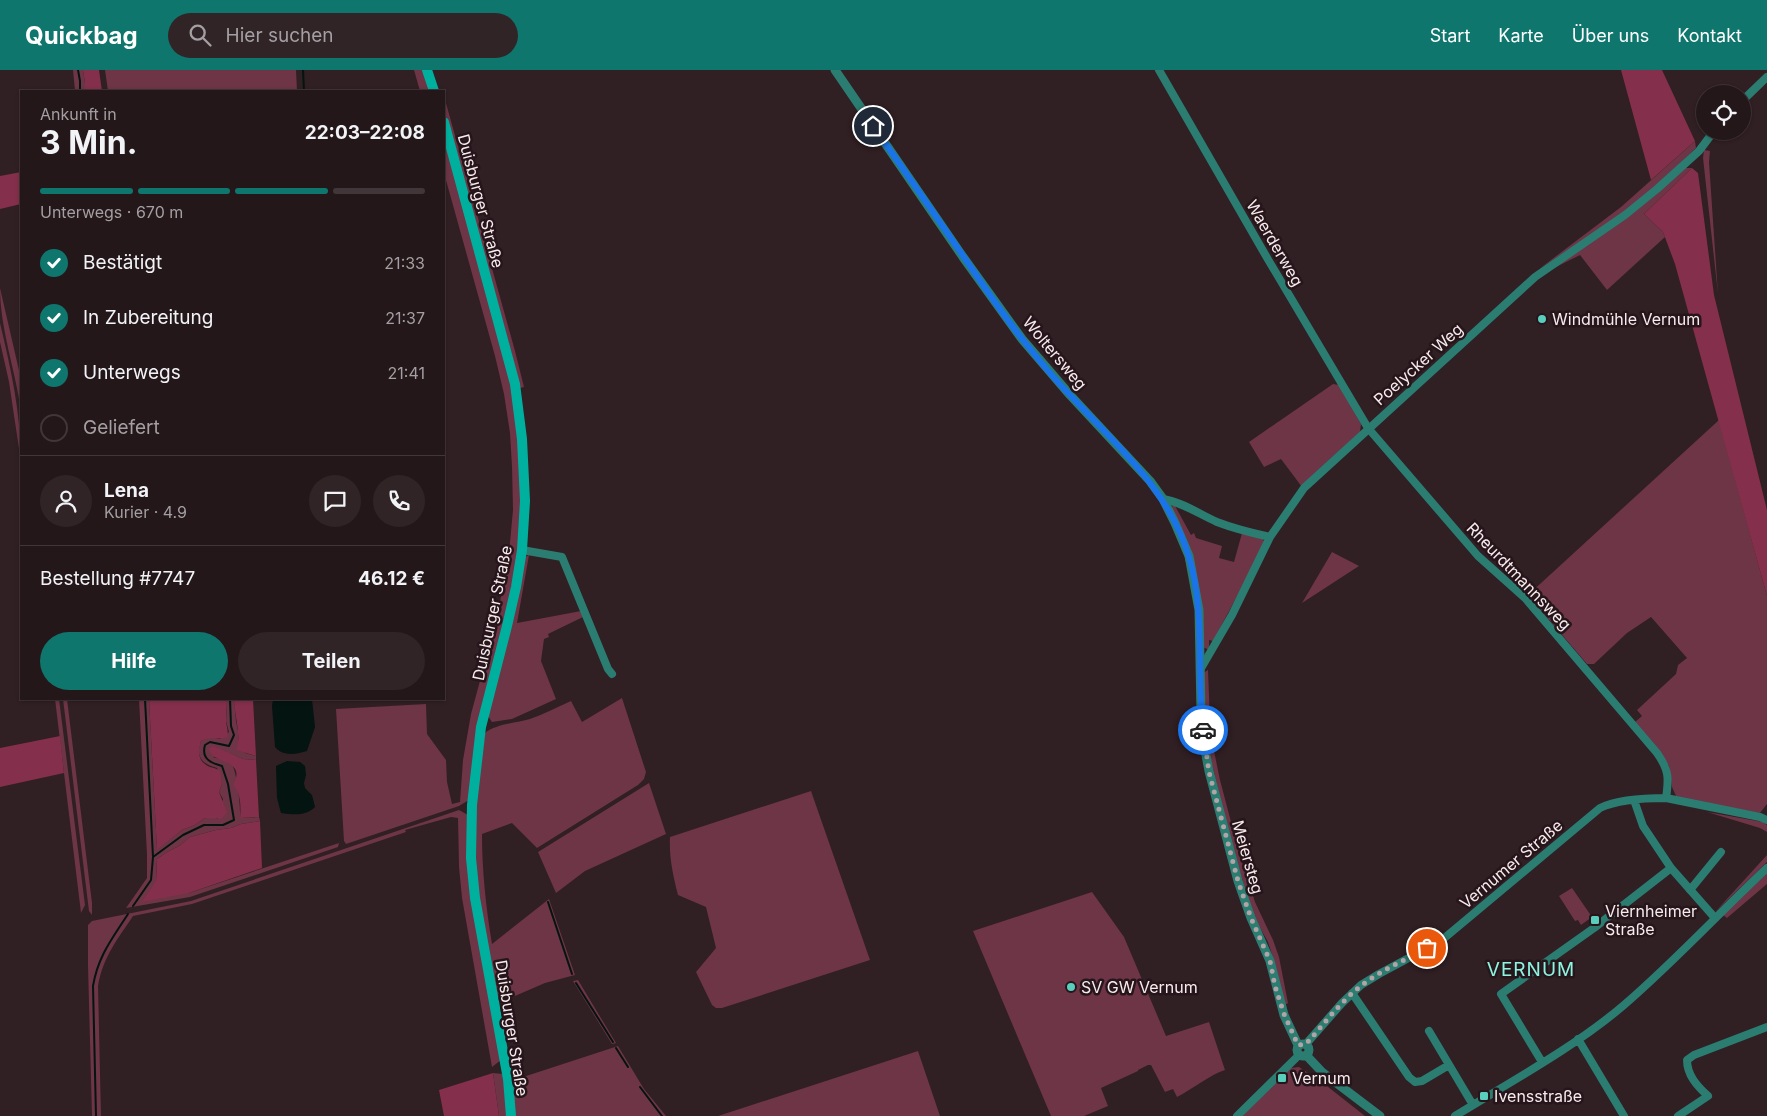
<!DOCTYPE html>
<html lang="de">
<head>
<meta charset="utf-8">
<style>
  :root { --surface:#24171a; --page:#302427; --text:#f1f3f6; --muted:#a39fa2; --line:#413639; --accent:#0f766e }
  body { margin:0; font-family:Inter,sans-serif; background:var(--page); color:var(--text); height:100vh; display:flex; flex-direction:column; font-size:19px; white-space:nowrap }
  * { box-sizing:border-box; margin:0 }
  p { font-size:16px; color:var(--muted) }
  .icon { flex:none; width:28px; height:28px; fill:none; stroke:currentColor; stroke-width:2; stroke-linecap:round; stroke-linejoin:round }
  .map { position:relative; flex:1; overflow:hidden }
  .side { position:absolute; left:20px; top:20px; width:425px; height:610px; display:flex; flex-direction:column; background:var(--surface); border-radius:0px; box-shadow:0 1px 4px #0004,0 0 0 1px var(--line) }
  .side>* { flex:none }
  .buttons { position:absolute; left:1696px; top:15px; display:grid; gap:10px }
  .buttons a { display:grid; place-items:center; width:55px; height:55px; border-radius:50%; background:var(--surface); box-shadow:0 1px 4px #0004,0 0 0 1px var(--line); font-size:25px }
  .pin { position:absolute; display:grid; place-items:center; width:42px; height:42px; color:#fff; margin:-21px; border:2px solid #fff; border-radius:50%; box-shadow:0 1px 5px #0007 }
  .courier { position:absolute; display:grid; place-items:center; width:50px; height:50px; margin:-25px; border:4px solid #1a73e8; border-radius:50%; background:#fff; color:#222; box-shadow:0 1px 6px #0007 }
  .head em { font-style:normal; font-weight:700 }
  .head div { display:flex; flex-direction:column-reverse }
  .head { display:flex; align-items:center; justify-content:space-between; height:85px; padding:0 20px }
  h1 { font-size:32px; font-weight:700; line-height:38px }
  .bar { display:grid; grid-template-columns:repeat(4,1fr); gap:8px 5px; align-content:center; height:60px; padding:0 20px }
  .bar i { height:6px; border-radius:4px; background:var(--line) }
  .bar .on { background:var(--accent) }
  .bar p { grid-column:span 4 }
  .line { display:flex; align-items:center; gap:12px; padding:0 20px; border-top:1px solid var(--line) }
  .line div { flex:1 }
  .round { display:grid; place-items:center; flex:none; width:52px; height:52px; border-radius:26px; background:var(--page) }
  ol { padding:0 20px; list-style:none }
  li { display:flex; align-items:center; gap:15px; height:55px }
  li p { margin-inline-start:auto }
  li .icon { padding:5px; border-radius:50%; background:var(--accent); color:#fff; stroke-width:4 }
  li:last-child { color:var(--muted) }
  li i { width:28px; height:28px; border:2px solid var(--line); border-radius:50% }
  .button { display:flex; gap:10px; margin-top:auto; padding:10px 20px }
  .button a { flex:1; height:58px; border-radius:30px; background:var(--accent); color:#fff; font-size:20px; font-weight:700; line-height:58px; text-align:center }
  .button a+a { background:var(--page); color:var(--text) }
  header { display:flex; align-items:center; gap:30px; box-sizing:border-box; height:70px; padding:0 25px; background:var(--accent); color:#fff }
  header strong { font-size:24px }
  nav { display:flex; gap:28px; margin-inline-start:auto; font-size:18px }
  .search { width:350px; height:45px; background:var(--page); display:flex; align-items:center; gap:12px; box-sizing:border-box; padding:0 18px; border-radius:28px; color:var(--muted); font-size:19px }
  .map>svg:first-child { display:block }
  .green { fill:#6d3545 }
  .forest { fill:#842f4b }
  .water { fill:#041411 }
  .lines { fill:none; stroke-linecap:round; stroke-linejoin:round }
  .stream { stroke:#041411; stroke-width:2 }
  .minor { stroke:#2b7d72; stroke-width:8 }
  .tertiary { stroke:#2b7d72; stroke-width:9 }
  .secondary { stroke:#00b09e; stroke-width:10 }
  .done { stroke:#b1a4a6; stroke-width:5; stroke-dasharray:0 9 }
  .route { stroke:#1a73e8; stroke-width:6 }
  .poi-dot { fill:#5acebc; stroke:#26151a; stroke-width:2 }
  .labels { text-anchor:middle; stroke-width:5; stroke-linejoin:round; paint-order:stroke }
  .street-label { font-size:16px; fill:#f7ebed; stroke:#26151a }
  .poi-label { font-size:16px; fill:#f7ebed; stroke:#26151a; text-anchor:start }
  .quarter-label { font-size:19px; letter-spacing:1px; fill:#8df4e2; stroke:#26151a }
</style>
</head>
<body>
<header>
<strong>Quickbag</strong>
<div class="search"><svg class="icon" aria-label="search" viewBox="0 0 24 24"><circle cx="10" cy="10" r="6"/><path d="M15 15l6 6"/></svg>Hier suchen</div>
<nav><a>Start</a><a>Karte</a><a>Über uns</a><a>Kontakt</a></nav>
</header>
<div class="map">
<svg width="1767" height="1046" viewBox="0 0 1767 1046">
  <rect width="100%" height="100%" fill="#301f23"/>
  <path class="green" d="M73 0H83L85 13V21H75Z
    M105 0H296L297 21H108Z
    M414 0H424L431 21H420Z
    M444 26 515 281 524 317 520 318 511 281 444 39Z
    M444 66 513 322 518 363 521 439 518 485 469 730 459 736 346 774 344 771 336 639 426 634 427 664 446 690 447 712 452 734 460 732 463 690 471 644 497 548 509 483 513 440 512 397 510 363 504 324 495 286 444 103Z
    M1695 71 1696 78 1649 123 1622 144 1539 199 1621 137Z
    M1704 80 1710 81 1709 92 1718 224 1703 88Z
    M1683 98H1692L1644 144 1663 162 1665 167 1607 220 1580 185 1554 198Z
    M0 218 21 309V340C15 299 0 258 0 218Z
    M0 253C11 299 21 344 21 392L9 312 0 272Z
    M1333 314 1339 315 1361 354 1360 362 1314 404 1302 417 1281 389 1264 397 1249 372Z
    M1719 350 1767 526V734L1760 743 1688 730 1676 726 1672 717 1669 696 1635 652 1642 646 1637 640 1676 604 1678 595 1687 588 1651 547 1627 563 1594 594H1587L1528 525Z
    M1174 434 1191 465 1194 463 1196 468 1222 476 1219 488 1234 492 1242 463 1263 469 1265 474 1213 571 1209 570V580L1203 577 1202 549 1171 438Z
    M1332 482 1359 496 1302 533Z
    M529 485 517 553 581 541 583 547 548 564 549 567 544 569 541 591 556 629 512 649 492 652 488 646 525 487Z
    M1208 600 1210 651 1214 681 1220 710 1240 786 1255 832 1273 870 1279 887 1288 933 1287 934H1284L1275 894 1268 872 1254 847 1234 783 1208 678 1203 603Z
    M622 628 646 702 644 709 638 715 537 778 512 753 482 764C482 801 486 837 492 874L549 829 575 905 545 913 508 929 503 930 496 926C486 870 473 813 475 755 476 724 481 693 485 663 496 654 516 653 530 649 544 644 557 637 571 631L582 652Z
    M55 629H59L85 835 81 843Z
    M63 629H67L92 833V845L89 841Z
    M139 629H149L157 779 182 760 195 755 205 748 212 747 218 749 223 729 219 722 222 714 217 698C202 694 195 687 201 671L209 667 220 669 229 662 226 651 227 629H234L236 651 238 661V675L245 683 256 686V690L243 689 228 683 213 687C219 689 227 690 232 695 237 701 241 739 240 748L259 747 260 751 241 754 231 758 216 760 190 767 179 776 167 782 157 789 156 811 189 823 339 773 338 777 190 827 126 838 147 808V785Z
    M649 713 666 764 585 801 556 823 538 782Z
    M811 721 870 890 722 938H716L712 935 696 902 716 878 706 837 678 825C673 805 669 788 670 767Z
    M459 740 468 745 501 990 492 997 462 828 459 797 458 748 451 747 405 760 406 762 192 834 133 846C117 870 103 887 98 916L101 1046H92L88 896V855L92 851 191 831Z
    M1707 742 1763 752 1767 755V762L1760 758Z
    M1767 785V792L1715 842Z
    M1767 802V814L1727 848 1723 845Z
    M1572 818 1592 847 1581 855 1578 850 1575 851 1559 826Z
    M1092 822 1124 867 1166 966 1209 952 1225 1000C1209 1005 1193 1019 1177 1027L1173 1019 1165 1022 1151 995H1148L1138 1000V1001L1101 1018 1108 1036 1084 1046H1051L973 861Z
    M578 910 616 973 612 974 573 911Z
    M618 976 644 1019 666 1046H514L511 1014 517 1009Z
    M918 981 940 1046H718Z
    M1299 997 1318 1009 1365 1046H1242L1291 998Z
    M493 1003 503 1004 507 1046H499Z"/>
  <path class="forest" d="M83 0H99L102 21H85V13Z
    M1621 0H1662L1695 71 1651 110Z
    M1692 98 1698 103 1714 225 1767 440V526L1675 194 1663 162 1644 144Z
    M21 102V134L0 139V106Z
    M149 629H227C227 636 226 643 226 650 226 656 229 660 227 667 218 671 213 665 201 671 199 679 197 688 205 694 209 698 215 697 220 701L222 714 219 722 227 742 222 749 205 748 195 755 182 760 157 780Z
    M234 629H253L256 686 236 680C242 666 234 644 234 629Z
    M60 666 64 703 0 717V678Z
    M213 676 243 689 256 690 259 747 240 748C241 737 241 723 233 715 248 688 210 695 209 678Z
    M260 751 262 798 189 823 142 832 156 811 157 789 167 782 179 776 190 767 216 760 231 758 241 754Z
    M493 1003 499 1046H444L439 1020Z"/>
  <path class="water" d="M273 629H312L315 657 307 681C297 684 283 687 275 677L272 636Z
    M287 691 300 692 305 696 306 705 304 713 305 718 312 725 315 737C306 746 294 745 281 743L277 728 276 696Z"/>
  <g class="lines">
    <path class="stream" d="M78 0 80 11V21
      M303 0 304 21
      M153 787 183 765 204 755H223L234 750 228 714 222 696C211 693 201 689 205 675L210 672 229 676 234 665 231 656 230 629
      M548 832 572 904
      M133 836 151 810 153 787 145 629
      M576 913 613 972
      M616 978 628 997
      M640 1017 662 1046
      M96 1046 93 916C98 886 112 869 128 844"/>
    <path class="minor" d="M1159 0 1266 186 1368 358 1478 486 1525 528 1657 683C1669 700 1669 708 1666 728
      M1742 31 1767 7
      M1163 429C1182 432 1199 444 1217 452 1235 459 1252 463 1270 467
      M522 480 562 487 608 599 612 604
      M1200 600 1232 545 1270 467 1304 418 1535 207 1625 145 1657 119 1699 81 1714 61
      M1634 730 1643 756 1671 798 1715 848
      M1690 820 1721 782
      M1352 923 1409 1007 1415 1012 1422 1011 1449 995
      M1429 961 1473 1035
      M1578 969 1624 1046
      M1306 974 1342 933 1361 915 1379 904 1442 870 1600 738C1619 729 1645 728 1666 728L1760 747 1767 750
      M1542 992 1501 924 1594 858 1671 798
      M1237 1046 1299 985
      M1455 1046C1510 1012 1575 977 1624 935 1674 892 1719 843 1767 798
      M1678 1046 1708 1026C1697 1016 1687 1005 1687 990L1694 985 1767 957"/>
    <path class="tertiary" d="M835 0 963 187 1022 269 1070 325 1150 411 1163 429 1175 453 1189 486 1199 540 1201 642 1205 680 1209 701 1238 811 1251 848 1270 891 1284 945 1298 975
      M1297 980a6 6 0 1 1 12 0a6 6 0 1 1-12 0Z
      M1306 985 1322 1002 1380 1046"/>
    <path class="secondary" d="M427 0 434 21
      M444 52 515 314 522 369 525 431 522 480 516 517 507 556 481 657 472 735 471 788 475 828 508 1009 511 1046"/>
  </g>
  <g class="lines">
    <path class="done" d="M1203 660 1209 702 1238 811 1251 848 1270 891 1275 916 1284 944 1298 975 1306 974C1324 954 1341 931 1362 915 1382 900 1405 890 1427 878"/>
    <path class="route" d="M873 56C902 97 931 139 959 180 980 210 1000 241 1023 270 1038 289 1054 309 1072 327 1118 377 1169 420 1189 487 1206 543 1196 602 1203 660"/>
  </g>
  <g class="poi-dot">
    <circle cx="1542" cy="249" r="5"/>
    <rect x="1590" y="845" width="10" height="10" rx="2.5"/>
    <circle cx="1071" cy="917" r="5"/>
    <rect x="1277" y="1003" width="10" height="10" rx="2.5"/>
    <rect x="1479" y="1021" width="10" height="10" rx="2.5"/>
  </g>
  <g class="labels">
    <g class="street-label">
      <text transform="translate(481 131) rotate(75)" y="6">Duisburger Straße</text>
      <text transform="translate(1275 173) rotate(60)" y="6">Waerderweg</text>
      <text transform="translate(1055 283) rotate(50)" y="6">Woltersweg</text>
      <text transform="translate(1418 294) rotate(-42)" y="6">Poelycker Weg</text>
      <text transform="translate(1519 506) rotate(46)" y="6">Rheurdtmannsweg</text>
      <text transform="translate(492 543) rotate(-78)" y="6">Duisburger Straße</text>
      <text transform="translate(1248 787) rotate(74)" y="6">Meiersteg</text>
      <text transform="translate(1511 794) rotate(-40)" y="6">Vernumer Straße</text>
      <text transform="translate(512 958) rotate(81)" y="6">Duisburger Straße</text>
    </g>
    <g class="poi-label">
      <text x="1552" y="255">Windmühle Vernum</text>
      <text x="1605" y="847">Viernheimer<tspan x="1605" dy="18">Straße</tspan></text>
      <text x="1081" y="923">SV GW Vernum</text>
      <text x="1292" y="1014">Vernum</text>
      <text x="1494" y="1032">Ivensstraße</text>
    </g>
    <g class="quarter-label">
      <text x="1531" y="906">VERNUM</text>
    </g>
  </g>
</svg>
<div class="buttons">
<a><svg class="icon" aria-label="locate" viewBox="0 0 24 24"><circle cx="12" cy="12" r="6"/><path d="M12 2v4M12 18v4M2 12h4M18 12h4"/></svg></a>
</div>
<div class="pin" style="left:1427px;top:878px;background:#ea580c"><svg class="icon" aria-label="bag" viewBox="0 0 24 24"><path d="M5 8h14l-1 12H6zM9 8a3 3 0 0 1 6 0"/></svg></div>
<div class="pin" style="left:873px;top:56px;background:#1f2937"><svg class="icon" aria-label="home" viewBox="0 0 24 24"><path d="M3 11l9-7 9 7M6 9v11h12V9"/></svg></div>
<div class="courier" style="left:1203px;top:660px"><svg class="icon" aria-label="car" viewBox="0 0 24 24"><path d="M5 17H2v-5l4-1 3-4h7l3 4 3 1v5h-3M9 17h6M6 11h13"/><circle cx="7" cy="17" r="2"/><circle cx="17" cy="17" r="2"/></svg></div>
<section class="side">
<div class="head"><div><h1>3 Min.</h1><p>Ankunft in</p></div><em>22:03–22:08</em></div>
<div class="bar"><i class="on"></i><i class="on"></i><i class="on"></i><i></i><p>Unterwegs · 670 m</p></div>
<ol>
<li><svg class="icon" aria-label="check" viewBox="0 0 24 24"><path d="M5 12l5 5 9-10"/></svg>Bestätigt<p>21:33</p></li>
<li><svg class="icon" aria-label="check" viewBox="0 0 24 24"><path d="M5 12l5 5 9-10"/></svg>In Zubereitung<p>21:37</p></li>
<li><svg class="icon" aria-label="check" viewBox="0 0 24 24"><path d="M5 12l5 5 9-10"/></svg>Unterwegs<p>21:41</p></li>
<li><i></i>Geliefert</li>
</ol>
<div class="line" style="height:90px"><a class="round"><svg class="icon" aria-label="person" viewBox="0 0 24 24"><circle cx="12" cy="8" r="4"/><path d="M4 21q1-7 8-7t8 7"/></svg></a><div><b>Lena</b><p>Kurier · 4.9</p></div><a class="round"><svg class="icon" aria-label="chat" viewBox="0 0 24 24"><path d="M4 5h16v11H9l-5 4z"/></svg></a><a class="round"><svg class="icon" aria-label="phone" viewBox="0 0 24 24"><path d="M5 4h4l2 5-3 2q2 4 5 5l2-3 5 2v4C11 20 4 13 5 4z"/></svg></a></div>
<div class="line" style="height:65px"><div>Bestellung #7747</div><b>46.12 €</b></div>
<div class="button"><a>Hilfe</a><a>Teilen</a></div>
</section>
</div>
</body>
</html>
